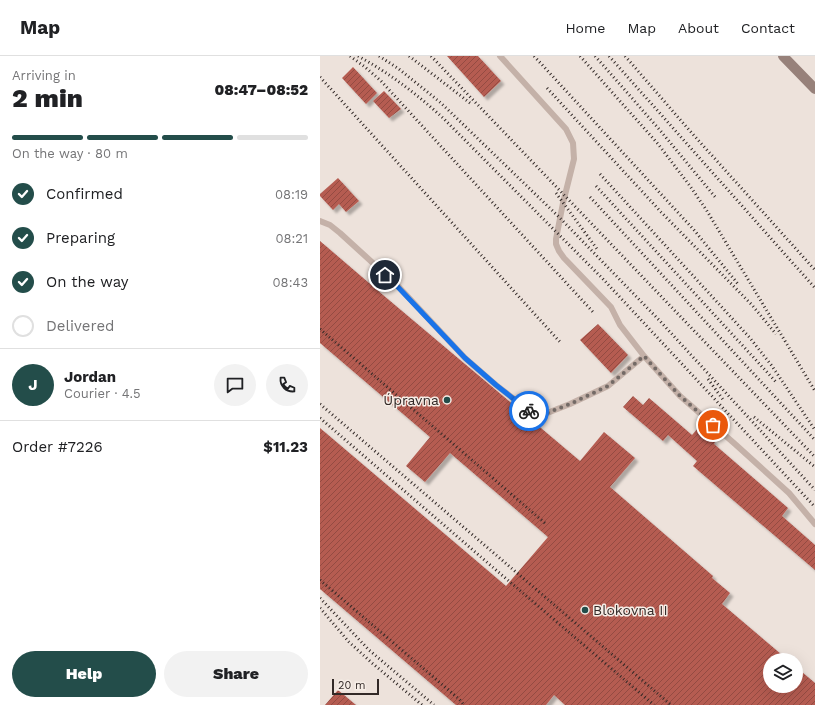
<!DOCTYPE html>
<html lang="en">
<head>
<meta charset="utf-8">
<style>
  :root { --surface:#fff; --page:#f2f2f2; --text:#202124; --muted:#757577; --line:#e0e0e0; --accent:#234d4a }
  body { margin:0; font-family:"Work Sans",sans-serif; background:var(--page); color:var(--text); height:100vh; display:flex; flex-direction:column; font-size:15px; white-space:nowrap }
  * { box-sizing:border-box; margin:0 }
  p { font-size:13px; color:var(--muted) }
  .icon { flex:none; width:22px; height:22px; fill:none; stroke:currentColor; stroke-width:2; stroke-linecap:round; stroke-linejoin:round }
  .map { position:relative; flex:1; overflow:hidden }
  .side { display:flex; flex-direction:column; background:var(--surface); width:320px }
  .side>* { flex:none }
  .fabs { position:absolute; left:443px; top:597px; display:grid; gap:8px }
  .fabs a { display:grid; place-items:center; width:40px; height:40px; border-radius:50%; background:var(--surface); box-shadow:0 4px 16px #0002; font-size:20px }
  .scale { position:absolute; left:12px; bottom:10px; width:47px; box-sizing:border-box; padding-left:4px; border:2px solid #322927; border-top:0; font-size:11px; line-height:14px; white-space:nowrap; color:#322927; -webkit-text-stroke:3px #f6ede6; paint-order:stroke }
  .pin { position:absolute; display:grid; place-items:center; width:34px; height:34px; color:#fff; margin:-17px; border:2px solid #fff; border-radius:50%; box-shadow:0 1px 4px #0007 }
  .courier { position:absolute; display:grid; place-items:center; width:40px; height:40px; margin:-20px; border:3px solid #1a73e8; border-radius:50%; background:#fff; color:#222; box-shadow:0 1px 5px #0007 }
  .headline em { font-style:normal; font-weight:800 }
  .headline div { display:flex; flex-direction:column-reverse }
  .headline { display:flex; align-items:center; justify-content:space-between; height:68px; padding:0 12px }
  h1 { font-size:26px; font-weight:800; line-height:30px }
  .bar { display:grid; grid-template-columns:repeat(4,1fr); gap:6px 4px; align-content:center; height:48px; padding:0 12px }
  .bar i { height:5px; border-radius:3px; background:var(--line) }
  .bar .on { background:var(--accent) }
  .bar p { grid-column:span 4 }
  .line { display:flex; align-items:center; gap:10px; padding:0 12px; border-top:1px solid var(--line) }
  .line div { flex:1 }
  .round { display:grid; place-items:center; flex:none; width:42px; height:42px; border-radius:21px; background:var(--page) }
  ol { padding:0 12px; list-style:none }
  li { display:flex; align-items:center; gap:12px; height:44px }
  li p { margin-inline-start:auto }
  li .icon { padding:4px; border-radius:50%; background:var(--accent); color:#fff; stroke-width:4 }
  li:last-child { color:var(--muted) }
  li i { width:22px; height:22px; border:2px solid var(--line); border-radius:50% }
  .cta { display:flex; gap:8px; margin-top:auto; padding:8px 12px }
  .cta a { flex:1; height:46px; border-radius:24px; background:var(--accent); color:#fff; font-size:16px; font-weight:800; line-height:46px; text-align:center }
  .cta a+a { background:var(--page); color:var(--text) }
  header { display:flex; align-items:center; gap:24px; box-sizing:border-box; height:56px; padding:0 20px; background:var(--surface); border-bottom:1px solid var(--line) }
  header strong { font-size:19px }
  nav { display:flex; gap:22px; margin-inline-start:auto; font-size:14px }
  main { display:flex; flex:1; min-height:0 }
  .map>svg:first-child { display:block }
  .building { fill:url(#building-hatch); filter:url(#shadow) }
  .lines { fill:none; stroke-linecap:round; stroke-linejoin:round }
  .service { stroke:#c4b1a8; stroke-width:6 }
  .secondary { stroke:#97817a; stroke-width:10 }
  .rail { stroke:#322927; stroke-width:3; stroke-dasharray:1 3; stroke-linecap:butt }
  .done { stroke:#736a66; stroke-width:4; stroke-dasharray:0 7.2 }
  .route { stroke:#1a73e8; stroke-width:5 }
  .poi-dot { fill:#234d4a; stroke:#f6ede6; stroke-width:1.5 }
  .labels { text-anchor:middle; stroke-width:3; stroke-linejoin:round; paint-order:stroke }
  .poi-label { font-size:14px; fill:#322927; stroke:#f6ede6; text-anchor:end }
</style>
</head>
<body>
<header>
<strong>Map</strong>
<nav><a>Home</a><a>Map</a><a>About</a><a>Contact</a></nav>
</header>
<main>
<section class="side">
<div class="headline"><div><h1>2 min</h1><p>Arriving in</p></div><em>08:47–08:52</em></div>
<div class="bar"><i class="on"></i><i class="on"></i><i class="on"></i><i></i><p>On the way · 80 m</p></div>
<ol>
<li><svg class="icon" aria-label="check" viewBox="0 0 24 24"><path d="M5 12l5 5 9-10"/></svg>Confirmed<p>08:19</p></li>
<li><svg class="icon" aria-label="check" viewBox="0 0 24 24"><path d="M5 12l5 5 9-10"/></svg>Preparing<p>08:21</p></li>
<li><svg class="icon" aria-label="check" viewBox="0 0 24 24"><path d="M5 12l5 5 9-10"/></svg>On the way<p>08:43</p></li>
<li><i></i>Delivered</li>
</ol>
<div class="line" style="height:72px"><b class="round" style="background:var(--accent);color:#fff">J</b><div><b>Jordan</b><p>Courier · 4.5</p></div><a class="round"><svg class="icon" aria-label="chat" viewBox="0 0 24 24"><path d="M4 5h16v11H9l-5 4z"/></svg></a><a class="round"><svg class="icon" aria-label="phone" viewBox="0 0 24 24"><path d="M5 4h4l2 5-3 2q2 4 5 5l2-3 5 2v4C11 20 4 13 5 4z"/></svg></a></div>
<div class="line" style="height:52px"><div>Order #7226</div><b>$11.23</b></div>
<div class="cta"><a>Help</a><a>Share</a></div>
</section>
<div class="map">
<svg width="495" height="649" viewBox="0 0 495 649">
  <defs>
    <pattern id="building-hatch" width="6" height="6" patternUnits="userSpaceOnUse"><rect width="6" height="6" fill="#b55c51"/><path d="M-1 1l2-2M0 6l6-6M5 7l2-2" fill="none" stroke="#944c43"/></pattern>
    <filter id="shadow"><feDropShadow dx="3.5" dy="3.5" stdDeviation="1" flood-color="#0004"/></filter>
  </defs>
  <rect width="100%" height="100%" fill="#ede2db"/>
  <path class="building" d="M127 0H158L181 25 164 41Z
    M33 11 57 37 46 48 22 22Z
    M64 35 81 53 69 62 53 45Z
    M18 122 39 145 26 156 19 148 13 154 0 140V138Z
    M0 185 63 239 260 405 284 376 315 402 290 431 393 520 392 522 410 537 402 548 468 604H450V630H476V611L495 627V649H245L234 639 226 649H136L0 533V372L186 530 228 481 130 397 105 426 86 410 110 381 0 287Z
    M278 268 308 299 291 317 260 284Z
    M313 340 323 349 329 342 372 379 379 371 395 386 394 388 468 452 462 460 495 489V514L373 410 377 405 348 379 343 385 303 351Z
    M18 634 36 649H5Z"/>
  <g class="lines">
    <path class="service" d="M180 0 246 73 253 87 254 103 243 147 236 183V188L239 195 244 202 291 251 300 269 324 300 360 340 415 388 469 437 495 468
      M0 165 10 169 20 177 77 229 145 302 176 329 217 361 250 348 288 330 324 300"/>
    <path class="secondary" d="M463 0 495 33"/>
    <path class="rail" d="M30 0 45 11 61 25 273 256
      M38 0C69 17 97 38 123 62L283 223 495 451
      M59 0 79 13 121 47 240 162 339 264 495 434
      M89 0 150 47
      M111 0 495 401
      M214 0 374 174 418 228
      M260 0 338 88 370 130 387 155 495 335
      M275 0 339 73 396 142
      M289 0 495 232
      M305 0 370 75 495 214
      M0 21 240 286
      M227 32 341 156 432 249 456 278
      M280 118 430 282 452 310 495 374
      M276 130 457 327
      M236 137 277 193
      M270 141 495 384
      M0 273 226 468
      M388 323 404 345
      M0 348 351 649
      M434 361 495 411
      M0 362 176 514 334 649
      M0 524 139 643 144 649
      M0 542 49 594 114 649
      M0 552 29 586 52 607 102 649"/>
  </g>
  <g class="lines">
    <path class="done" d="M209 355 217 361 250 348 288 330 324 300 360 340 393 369"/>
    <path class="route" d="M65 219 76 229 145 302 176 329 209 355"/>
  </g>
  <g class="poi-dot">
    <circle cx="127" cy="344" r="4"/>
    <circle cx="265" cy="554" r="4"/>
  </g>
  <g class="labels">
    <g class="poi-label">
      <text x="119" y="349">Úpravna</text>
      <text x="273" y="559" text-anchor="start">Blokovna II</text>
    </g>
  </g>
</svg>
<div class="fabs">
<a><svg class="icon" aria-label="layers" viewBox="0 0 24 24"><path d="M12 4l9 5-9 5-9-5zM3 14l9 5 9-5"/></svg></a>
</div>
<div class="scale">20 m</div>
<div class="pin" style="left:393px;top:369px;background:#ea580c"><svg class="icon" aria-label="bag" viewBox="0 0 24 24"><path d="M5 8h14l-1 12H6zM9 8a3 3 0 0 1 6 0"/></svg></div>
<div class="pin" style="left:65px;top:219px;background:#1f2937"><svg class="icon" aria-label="home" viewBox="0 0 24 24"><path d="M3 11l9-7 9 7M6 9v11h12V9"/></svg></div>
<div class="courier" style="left:209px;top:355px"><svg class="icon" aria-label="bike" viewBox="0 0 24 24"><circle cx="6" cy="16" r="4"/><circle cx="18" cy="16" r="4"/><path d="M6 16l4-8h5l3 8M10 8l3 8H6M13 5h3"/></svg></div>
</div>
</main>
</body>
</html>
